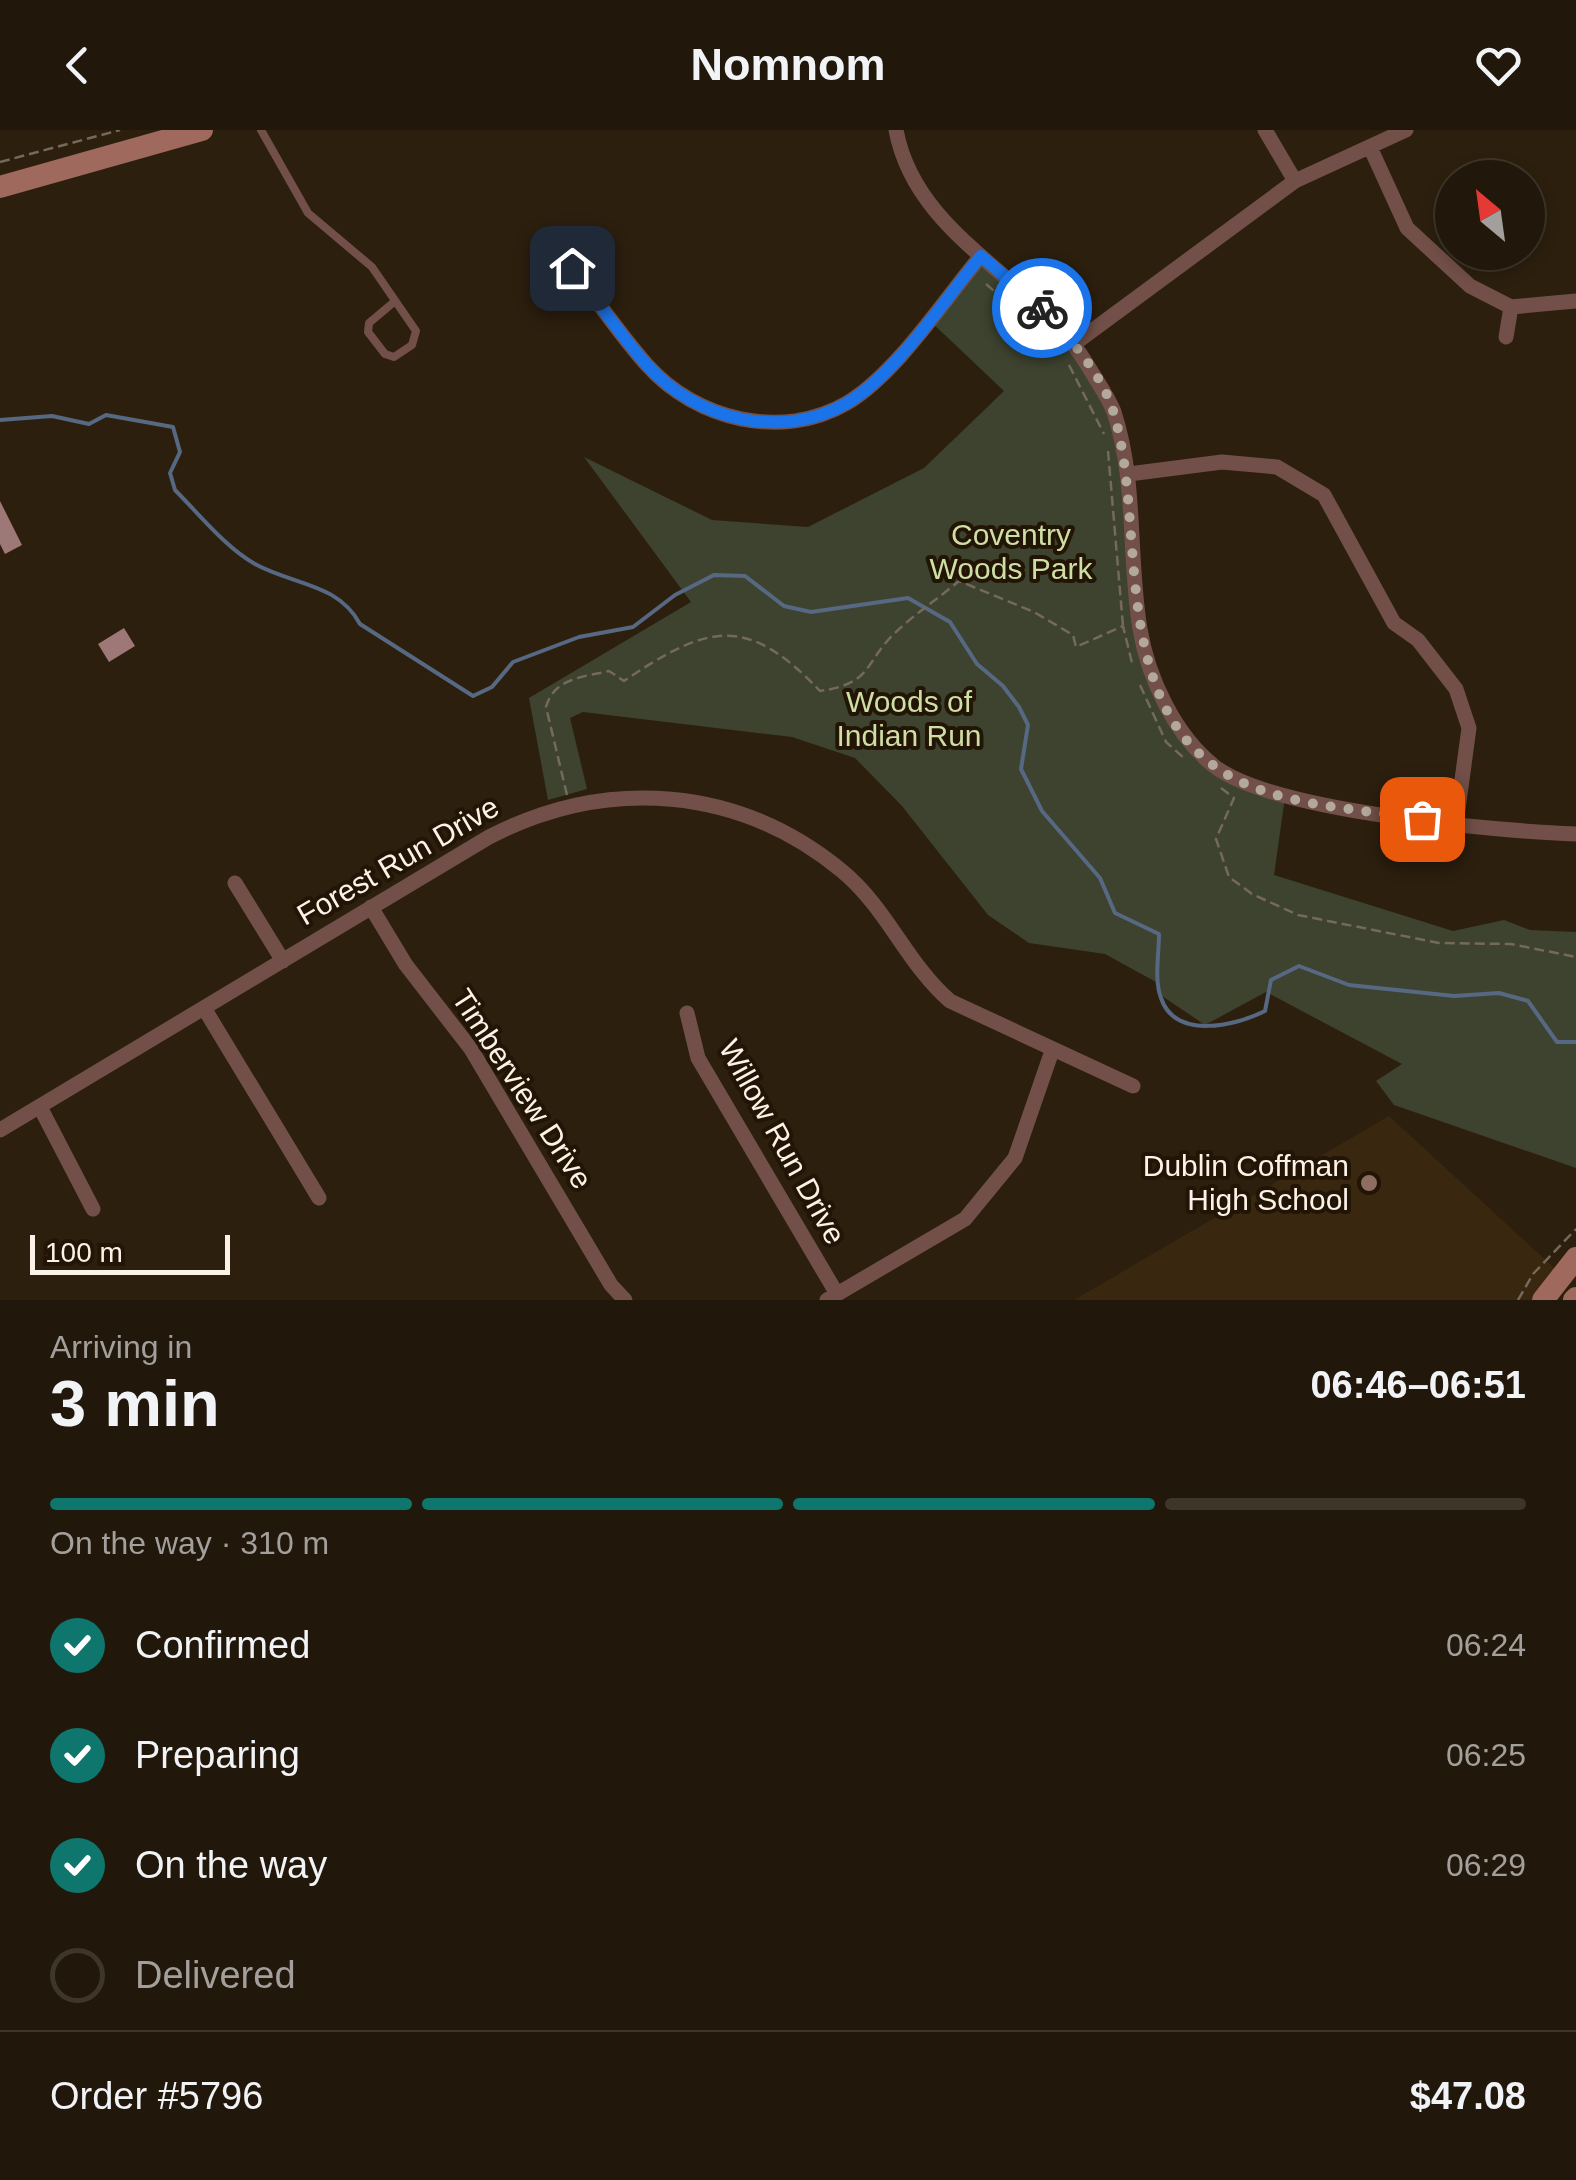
<!DOCTYPE html>
<html lang="en">
<head>
<meta charset="utf-8">
<style>
  :root { --surface:#21170a; --page:#2d2418; --text:#f1f3f6; --muted:#a29f9c; --line:#3e362b; --accent:#0f766e }
  body { margin:0; font-family:Arial,sans-serif; background:var(--page); color:var(--text); height:100vh; display:flex; flex-direction:column; font-size:38px; white-space:nowrap }
  * { box-sizing:border-box; margin:0 }
  p { font-size:32px; color:var(--muted) }
  .icon { flex:none; width:55px; height:55px; fill:none; stroke:currentColor; stroke-width:2; stroke-linecap:round; stroke-linejoin:round }
  .map { position:relative; height:1170px; overflow:hidden }
  .panel { display:flex; flex-direction:column; background:var(--surface); flex:1 }
  .panel>* { flex:none }
  .needle { width:65px; rotate:331deg }
  .buttons { position:absolute; left:1435px; top:30px; display:grid; gap:20px }
  .buttons a { display:grid; place-items:center; width:110px; height:110px; border-radius:50%; background:var(--surface); box-shadow:0 5px 15px #0003,0 0 0 2px var(--line); font-size:50px }
  .scale { position:absolute; left:30px; bottom:25px; width:200px; box-sizing:border-box; padding-left:10px; border:5px solid #fcf2e8; border-top:0; font-size:28px; line-height:35px; white-space:nowrap; color:#fcf2e8; -webkit-text-stroke:8px #221505; paint-order:stroke }
  .pin { position:absolute; display:grid; place-items:center; width:85px; height:85px; color:#fff; margin:-42px; border-radius:20px; box-shadow:0 5px 15px #0006 }
  .courier { position:absolute; display:grid; place-items:center; width:100px; height:100px; margin:-50px; border:8px solid #1a73e8; border-radius:50%; background:#fff; color:#222; box-shadow:0 2px 12px #0007 }
  .headline em { font-style:normal; font-weight:800 }
  .headline div { display:flex; flex-direction:column-reverse }
  .headline { display:flex; align-items:center; justify-content:space-between; height:170px; padding:0 50px }
  h1 { font-size:65px; font-weight:800; line-height:75px }
  .bar { display:grid; grid-template-columns:repeat(4,1fr); gap:15px 10px; align-content:center; height:120px; padding:0 50px }
  .bar i { height:12px; border-radius:8px; background:var(--line) }
  .bar .on { background:var(--accent) }
  .bar p { grid-column:span 4 }
  .line { display:flex; align-items:center; gap:25px; padding:0 50px; border-top:2px solid var(--line) }
  .line div { flex:1 }
  ol { padding:0 50px; list-style:none }
  li { display:flex; align-items:center; gap:30px; height:110px }
  li p { margin-inline-start:auto }
  li .icon { padding:10px; border-radius:50%; background:var(--accent); color:#fff; stroke-width:4 }
  li:last-child { color:var(--muted) }
  li i { width:55px; height:55px; border:5px solid var(--line); border-radius:50% }
  header { display:flex; justify-content:space-between; align-items:center; height:130px; padding:0 50px; background:var(--surface); font-size:45px; font-weight:800 }
  .map>svg:first-child { display:block }
  .built { fill:#392710 }
  .green { fill:#3d432f }
  .lines { fill:none; stroke-linecap:round; stroke-linejoin:round }
  .stream { stroke:#566882; stroke-width:4 }
  .building { fill:#9d7876 }
  .path { stroke:#75695b; stroke-width:2.5; stroke-dasharray:10 5; stroke-linecap:butt }
  .lane { stroke:#725049; stroke-width:8 }
  .street { stroke:#725049; stroke-width:15 }
  .secondary { stroke:#9f695e; stroke-width:22 }
  .done { stroke:#b3a89c; stroke-width:10; stroke-dasharray:0 18 }
  .route { stroke:#1a73e8; stroke-width:12 }
  .education-dot { fill:#8d6e63; stroke:#221505; stroke-width:4 }
  .labels { text-anchor:middle; stroke-width:8; stroke-linejoin:round; paint-order:stroke }
  .park-label { font-size:30px; fill:#cedea5; stroke:#221505 }
  .street-label { font-size:30px; fill:#fcf2e8; stroke:#221505 }
  .poi-label { font-size:30px; fill:#fcf2e8; stroke:#221505; text-anchor:end }
</style>
</head>
<body>
<header><svg class="icon" aria-label="back" viewBox="0 0 24 24"><path d="M15 5l-7 7 7 7"/></svg>Nomnom<svg class="icon" aria-label="heart" viewBox="0 0 24 24"><path d="M12 20l-8-8c-3-5 5-10 8-4 3-6 11-1 8 4z"/></svg></header>
<div class="map">
<svg width="1576" height="1170" viewBox="0 0 1576 1170">
  <rect width="100%" height="100%" fill="#2c1f0e"/>
  <path class="built" d="M1389 986 1562 1145 1543 1170H1074Z"/>
  <path class="green" d="M981 126 1074 214 1113 279 1140 502 1163 569 1216 638 1285 667 1274 745 1453 801 1504 790 1530 800 1576 802V1038L1394 975 1376 951 1402 934 1266 862 1205 895 1159 864 1156 852 1105 824 1029 813 988 785 902 676 855 628 792 607 583 582 570 588 587 659 548 670 529 568 691 472 584 327 712 390 808 397 924 338 1004 261 928 189Z"/>
  <g class="lines">
    <path class="stream" d="M0 290 52 286 89 294 106 285 173 297 180 322 170 343 175 360C198 383 226 418 255 434 293 455 338 453 360 494L473 566 492 557 513 532 579 507 633 497 675 465 714 445 745 446 784 476 811 482 908 468 950 492 977 534 1003 556 1019 577 1028 595 1021 639 1042 681 1100 748 1115 783 1159 804C1159 824 1154 850 1161 868 1175 910 1235 896 1265 881L1271 850 1299 836 1349 855 1454 866 1499 863 1528 871 1557 912H1576"/>
  </g>
  <path class="building" d="M0 371 22 415 5 424 0 414Z
    M124 498 135 516 109 532 98 514Z"/>
  <g class="lines">
    <path class="path" d="M0 32 120 0
      M986 154 1041 202
      M1069 235 1104 304
      M1108 321 1123 496
      M1140 555 1166 612 1184 628
      M1221 658 1234 668 1216 709 1229 747 1252 764 1298 785 1439 813 1511 814 1576 827
      M567 665 546 577C554 548 583 547 609 541L624 551C707 495 746 483 820 561 875 553 863 532 897 501 916 483 939 468 959 451L1034 482 1073 505 1076 517 1123 496 1132 533
      M1518 1170 1533 1144 1576 1099"/>
    <path class="lane" d="M261 0 308 83 372 137 416 201 412 215 394 227 385 224 368 202 369 193 394 172"/>
    <path class="street" d="M896 0C916 108 1035 147 1088 236 1096 250 1108 266 1114 282 1137 352 1128 427 1140 499 1148 548 1175 605 1214 636 1273 682 1497 701 1576 704
      M1265 0 1295 51
      M1370 17 1407 98 1470 156 1511 177 1576 171
      M572 138C597 170 620 205 647 235 696 290 782 311 847 273 896 244 944 170 981 126
      M1506 207 1511 177
      M1074 214 1295 51 1406 0
      M1129 344 1222 332 1277 337 1324 365 1394 493 1418 510 1456 559 1469 598 1456 694
      M235 753 283 831
      M371 777 406 835 471 919 611 1155 625 1170
      M204 878 319 1068
      M687 883 698 928 837 1164
      M40 977 93 1079
      M0 1000 489 707C607 646 739 656 842 741 887 778 907 834 950 871L1133 956
      M827 1170 965 1089 1015 1028 1052 921"/>
    <path class="secondary" d="M0 57 202 0
      M1543 1170 1576 1128
      M1574 1170 1576 1168"/>
  </g>
  <g class="lines">
    <path class="done" d="M1042 178C1069 208 1103 244 1114 284 1146 392 1110 564 1217 638 1273 677 1356 678 1422 689"/>
    <path class="route" d="M572 138C597 170 620 205 647 235 696 290 782 311 847 273 896 244 944 170 981 126L1042 178"/>
  </g>
  <circle class="education-dot" cx="1369" cy="1053" r="10"/>
  <g class="labels">
    <g class="park-label">
      <text x="1011" y="415">Coventry<tspan x="1011" dy="34">Woods Park</tspan></text>
      <text x="909" y="582">Woods of<tspan x="909" dy="34">Indian Run</tspan></text>
    </g>
    <g class="street-label">
      <text transform="translate(398 731) rotate(-30)" y="10">Forest Run Drive</text>
      <text transform="translate(522 959) rotate(57)" y="10">Timberview Drive</text>
      <text transform="translate(782 1012) rotate(61)" y="10">Willow Run Drive</text>
    </g>
    <g class="poi-label">
      <text x="1349" y="1046">Dublin Coffman<tspan x="1349" dy="34">High School</tspan></text>
    </g>
  </g>
</svg>
<div class="buttons">
<a><svg class="needle" viewBox="-14 -14 28 28"><path d="M0-13l5 13h-10z" fill="#e53935"/><path d="M0 13l5-13h-10z" fill="#a29f9c"/></svg></a>
</div>
<div class="scale">100 m</div>
<div class="pin" style="left:1422px;top:689px;background:#ea580c"><svg class="icon" aria-label="bag" viewBox="0 0 24 24"><path d="M5 8h14l-1 12H6zM9 8a3 3 0 0 1 6 0"/></svg></div>
<div class="pin" style="left:572px;top:138px;background:#1f2937"><svg class="icon" aria-label="home" viewBox="0 0 24 24"><path d="M3 11l9-7 9 7M6 9v11h12V9"/></svg></div>
<div class="courier" style="left:1042px;top:178px"><svg class="icon" aria-label="bike" viewBox="0 0 24 24"><circle cx="6" cy="16" r="4"/><circle cx="18" cy="16" r="4"/><path d="M6 16l4-8h5l3 8M10 8l3 8H6M13 5h3"/></svg></div>
</div>
<section class="panel">
<div class="headline"><div><h1>3 min</h1><p>Arriving in</p></div><em>06:46–06:51</em></div>
<div class="bar"><i class="on"></i><i class="on"></i><i class="on"></i><i></i><p>On the way · 310 m</p></div>
<ol>
<li><svg class="icon" aria-label="check" viewBox="0 0 24 24"><path d="M5 12l5 5 9-10"/></svg>Confirmed<p>06:24</p></li>
<li><svg class="icon" aria-label="check" viewBox="0 0 24 24"><path d="M5 12l5 5 9-10"/></svg>Preparing<p>06:25</p></li>
<li><svg class="icon" aria-label="check" viewBox="0 0 24 24"><path d="M5 12l5 5 9-10"/></svg>On the way<p>06:29</p></li>
<li><i></i>Delivered</li>
</ol>
<div class="line" style="height:130px"><div>Order #5796</div><b>$47.08</b></div>
</section>
</body>
</html>
